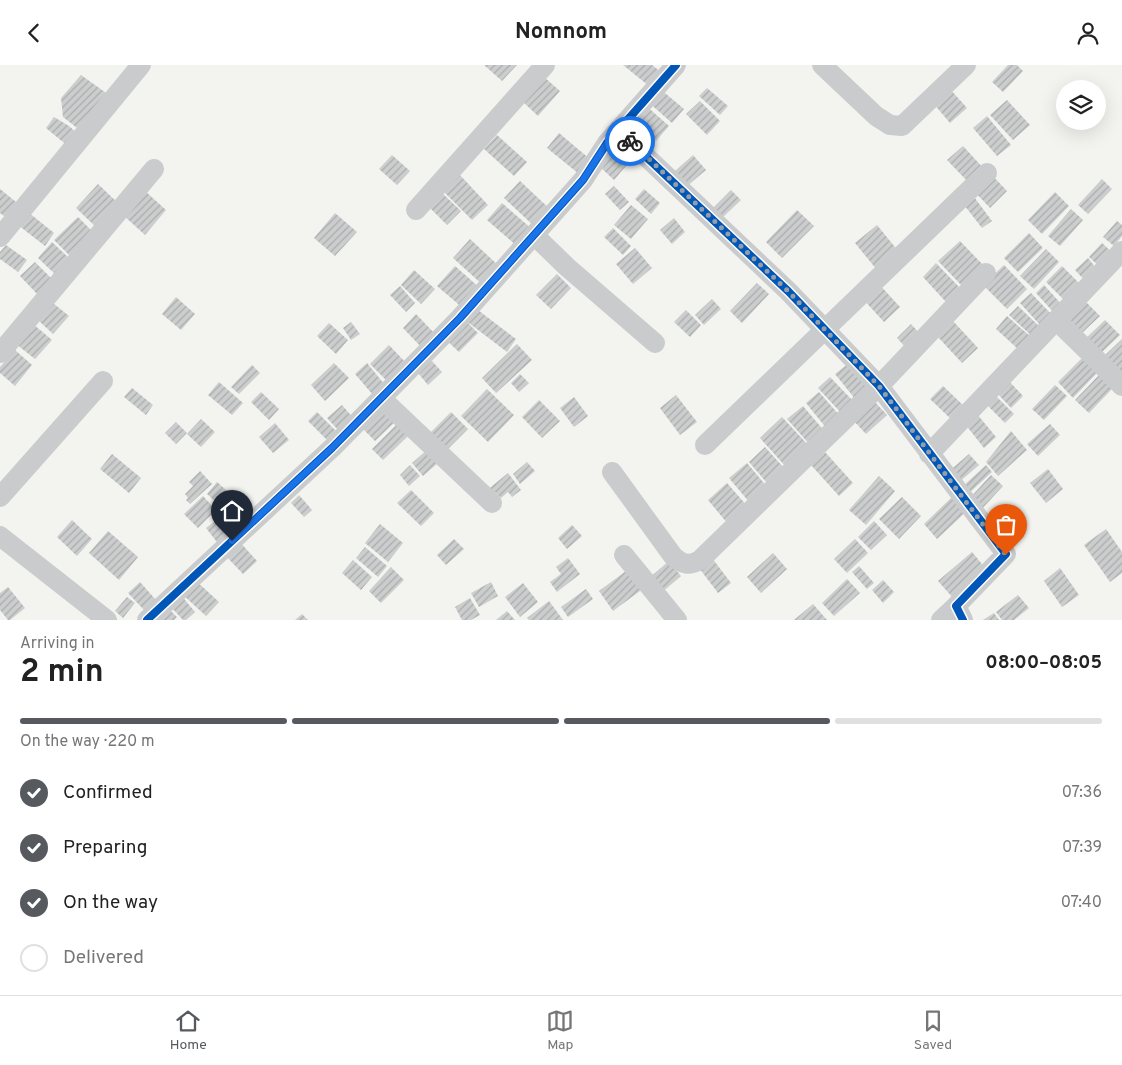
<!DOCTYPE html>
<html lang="en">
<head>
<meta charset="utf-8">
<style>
  :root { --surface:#fff; --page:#f6f6f6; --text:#222; --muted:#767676; --line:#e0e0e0; --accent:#565a5e }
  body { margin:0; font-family:Overpass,sans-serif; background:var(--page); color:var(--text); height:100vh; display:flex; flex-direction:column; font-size:19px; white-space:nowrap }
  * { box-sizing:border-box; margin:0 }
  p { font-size:16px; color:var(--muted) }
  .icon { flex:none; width:28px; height:28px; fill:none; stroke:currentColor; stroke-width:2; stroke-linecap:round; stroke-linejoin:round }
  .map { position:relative; height:555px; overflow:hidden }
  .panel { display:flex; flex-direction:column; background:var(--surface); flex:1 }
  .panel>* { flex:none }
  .tools { position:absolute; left:1056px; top:15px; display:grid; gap:10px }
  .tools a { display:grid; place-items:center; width:50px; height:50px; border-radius:50%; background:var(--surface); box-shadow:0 5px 20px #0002; font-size:25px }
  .pin { position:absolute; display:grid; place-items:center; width:42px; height:42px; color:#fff; margin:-51px -21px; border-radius:50% 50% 50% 0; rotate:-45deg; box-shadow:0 0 5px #0007 }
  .pin .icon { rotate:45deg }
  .courier { position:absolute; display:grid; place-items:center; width:50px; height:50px; margin:-25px; border:4px solid #1a73e8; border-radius:50%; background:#fff; color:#222; box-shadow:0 1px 6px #0007 }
  .headline em { font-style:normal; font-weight:700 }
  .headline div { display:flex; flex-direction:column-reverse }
  .headline { display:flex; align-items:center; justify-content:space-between; height:85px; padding:0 20px }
  h1 { font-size:32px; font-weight:700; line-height:38px }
  .bar { display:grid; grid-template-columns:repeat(4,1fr); gap:8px 5px; align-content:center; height:60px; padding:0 20px }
  .bar i { height:6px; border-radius:4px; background:var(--line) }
  .bar .on { background:var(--accent) }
  .bar p { grid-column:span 4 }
  ol { padding:0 20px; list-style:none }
  li { display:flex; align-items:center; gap:15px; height:55px }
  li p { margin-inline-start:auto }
  li .icon { padding:5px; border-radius:50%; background:var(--accent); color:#fff; stroke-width:4 }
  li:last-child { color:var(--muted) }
  li i { width:28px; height:28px; border:2px solid var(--line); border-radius:50% }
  header { display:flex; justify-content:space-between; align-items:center; height:65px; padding:0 20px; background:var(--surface); font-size:22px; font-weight:700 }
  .dock { display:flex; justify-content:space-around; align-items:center; height:70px; border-top:1px solid var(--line); background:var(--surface); font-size:14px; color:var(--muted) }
  .dock a { display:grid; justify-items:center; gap:2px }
  .dock .on { color:var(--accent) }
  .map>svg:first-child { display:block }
  .building { fill:url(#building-hatch) }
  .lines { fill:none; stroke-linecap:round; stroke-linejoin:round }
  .street { stroke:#cacbcc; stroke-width:20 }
  .cycleway-casing { stroke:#fff; stroke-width:11 }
  .cycleway { stroke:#0057b8; stroke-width:8 }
  .done { stroke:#959ea8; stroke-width:5; stroke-dasharray:0 9 }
  .route { stroke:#1a73e8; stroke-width:6 }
</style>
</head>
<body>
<header><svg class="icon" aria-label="back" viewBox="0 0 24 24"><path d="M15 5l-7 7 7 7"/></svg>Nomnom<svg class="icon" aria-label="person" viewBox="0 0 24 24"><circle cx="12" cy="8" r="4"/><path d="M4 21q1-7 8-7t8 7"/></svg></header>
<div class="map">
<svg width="1122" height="555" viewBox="0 0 1122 555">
  <defs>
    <pattern id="building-hatch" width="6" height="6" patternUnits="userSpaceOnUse" patternTransform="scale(1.25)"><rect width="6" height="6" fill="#cccece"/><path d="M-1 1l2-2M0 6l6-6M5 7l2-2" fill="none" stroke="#a9acad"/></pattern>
  </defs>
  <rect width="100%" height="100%" fill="#f3f3f0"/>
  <path class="building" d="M484 0H517L502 16Z
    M623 0H652L661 7 649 21Z
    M1008 0H1017L1023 6 1003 27 992 17Z
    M81 10 109 30 81 66 63 52 61 33Z
    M544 12 560 26 538 51 523 37Z
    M659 23 684 44 672 58 647 36Z
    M707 23 728 41 720 50 699 31Z
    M950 24 967 43 950 58 933 38Z
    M1007 35 1030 60 1013 75 990 50Z
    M700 36 720 56 707 70 686 49Z
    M644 39 669 61 656 76 631 55Z
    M987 51 1011 80 997 91 973 63Z
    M54 52 69 61 79 70 69 82 46 63Z
    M559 68 591 95 579 109 547 83Z
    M497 70 527 97 514 111 484 84Z
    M616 80 632 94 614 115 598 100Z
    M963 81 986 106 971 120 947 95Z
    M392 90 410 106 397 120 379 104Z
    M693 90 706 105 686 122 674 107Z
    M990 108 1007 126 990 143 973 125Z
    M459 109 488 140 472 155 442 125Z
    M1102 114 1112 124 1088 149 1078 140Z
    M520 116 552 146 536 163 504 133Z
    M98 119 120 140 98 164 76 143Z
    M614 121 629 137 620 145 605 129Z
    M0 124 21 141 9 155 0 148Z
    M644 124 660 138 651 149 635 134Z
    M144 125 166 145 145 170 123 150Z
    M731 125 741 135 721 154 712 144Z
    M441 127 461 146 447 160 428 141Z
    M1055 127 1069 141 1042 169 1028 155Z
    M971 128 992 156 982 163 961 136Z
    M502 138 533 165 518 182 487 155Z
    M631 140 648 154 631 174 614 160Z
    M1071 144 1083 155 1060 181 1048 171Z
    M797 145 814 161 782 193 766 177Z
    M28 147 54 168 45 181 18 160Z
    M335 148 357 167 335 191 314 173Z
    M78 152 95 169 71 192 54 175Z
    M674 153 685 167 672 179 660 165Z
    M1117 156 1122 160V171L1114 181 1103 172Z
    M877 160 899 187 877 205 855 178Z
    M613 163 631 181 623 190 604 172Z
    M1029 168 1043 183 1018 207 1004 193Z
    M470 174 500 202 484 221 453 193Z
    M960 176 985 202 964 223 938 196Z
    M52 177 70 194 56 210 38 193Z
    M1102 178 1115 190 1102 204 1089 192Z
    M6 180 27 195 18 207 0 194V187Z
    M635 183 652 203 633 219 616 199Z
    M1046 184 1059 197 1034 224 1020 211Z
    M1088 193 1100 208 1088 219 1075 205Z
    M35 197 54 216 39 231 20 211Z
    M936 198 960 223 946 237 923 212Z
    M1004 200 1027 224 1007 244 983 220Z
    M455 201 481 224 464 244 437 221Z
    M1062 201 1082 221 1066 237 1046 217Z
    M414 205 435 224 421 239 401 220Z
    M557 209 571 223 551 244 536 230Z
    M757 218 769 229 742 258 730 246Z
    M878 218 900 242 884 257 862 233Z
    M1044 220 1064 242 1056 250 1036 228Z
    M400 221 415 238 406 247 390 230Z
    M1031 228 1053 251 1042 262 1020 238Z
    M176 232 195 249 181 265 162 249Z
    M712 234 721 244 704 260 695 250Z
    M1083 234 1100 251 1080 270 1063 253Z
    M53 238 69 251 53 269 38 255Z
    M1018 241 1042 264 1034 273 1009 250Z
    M474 242 516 274 507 287 465 255Z
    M686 245 701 260 690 272 674 257Z
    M416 249 437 271 423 284 403 263Z
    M1007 251 1031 272 1019 285 996 264Z
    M464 254 478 268 459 287 444 273Z
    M1105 255 1120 270 1100 289 1085 274Z
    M953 256 978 283 962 298 937 271Z
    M351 257 360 269 351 275 343 263Z
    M329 258 348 275 336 289 317 271Z
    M33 259 52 275 35 294 16 279Z
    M911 259 922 271 908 285 897 273Z
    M1122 274V310L1104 291Z
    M517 279 532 295 496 328 482 313Z
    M389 280 408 300 389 318 370 299Z
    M15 285 32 300 15 321 0 308V302Z
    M1083 292 1098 307 1073 333 1058 317Z
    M432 296 442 307 428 320 418 308Z
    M334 298 349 313 325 336 311 320Z
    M367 298 385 320 373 330 355 309Z
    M849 298 870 323 856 335 835 309Z
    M252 300 260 308 239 329 231 322Z
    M520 309 529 318 519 327 511 318Z
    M1099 310 1112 324 1089 348 1075 335Z
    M830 312 854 337 842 349 818 323Z
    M1008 315 1023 331 1011 343 996 327Z
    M219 317 243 338 232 350 208 330Z
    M1055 320 1067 331 1044 355 1032 344Z
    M943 321 965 342 952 355 930 334Z
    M132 323 153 340 146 350 124 332Z
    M487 324 514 350 488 377 461 351Z
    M261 327 279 344 269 355 251 337Z
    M819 327 841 352 827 364 806 338Z
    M676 330 697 357 680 370 660 343Z
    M995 330 1014 349 1005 358 986 339Z
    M574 332 588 351 574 362 560 343Z
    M539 335 560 356 542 373 522 352Z
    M874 336 887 350 866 369 853 355Z
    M342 340 355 355 341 368 327 353Z
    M380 340 396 356 375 376 359 360Z
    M803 341 826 368 811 381 787 354Z
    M317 347 337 367 328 376 308 356Z
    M451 347 468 364 443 389 425 373Z
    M977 349 996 372 984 383 965 359Z
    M782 352 809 381 786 402 760 373Z
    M201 354 215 367 201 382 187 369Z
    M176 357 187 368 176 379 165 368Z
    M275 358 289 375 273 388 259 372Z
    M397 359 408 371 383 395 372 384Z
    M1050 359 1060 370 1038 391 1027 379Z
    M1011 366 1027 385 998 411 986 397Z
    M765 382 784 403 767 418 749 397Z
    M427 385 438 398 423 411 412 398Z
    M825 387 853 418 839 431 811 400Z
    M112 389 141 413 129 428 100 404Z
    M969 389 979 400 957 419 947 408Z
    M527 397 535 406 520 419 513 409Z
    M747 398 768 423 750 438 729 413Z
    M410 400 420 411 409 421 400 410Z
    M986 400 992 407 967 430 961 423Z
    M1048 404 1063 424 1046 438 1030 418Z
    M200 406 212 419 190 439 186 435 188 433 185 429 193 421 189 417Z
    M508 408 521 425 512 432 508 427 501 433 495 427 490 431 486 426Z
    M991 410 1003 421 980 446 968 435Z
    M879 411 895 426 866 460 849 445Z
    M217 417 252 448 241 460 207 429Z
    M727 418 748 442 728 459 708 435Z
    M411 425 434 448 421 461 397 438Z
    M299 430 312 445 304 452 291 438Z
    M203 431 216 445 198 463 184 449Z
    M953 431 967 446 937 474 924 459Z
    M902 432 921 451 899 474 879 454Z
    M219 453 232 471 220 481 206 463Z
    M72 455 92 474 77 491 57 472Z
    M874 456 887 470 871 485 858 472Z
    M380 459 403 478 388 497 365 478Z
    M572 460 582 471 567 484 558 473Z
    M1106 464 1122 487V508L1110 517 1084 480Z
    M108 466 138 492 119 515 89 488Z
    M454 474 464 484 446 500 437 490Z
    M855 474 868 488 847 508 834 494Z
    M239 476 257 496 243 509 224 489Z
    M365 482 387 501 378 512 356 493Z
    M972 487 986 504 953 533 938 516Z
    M773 488 787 504 761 528 747 512Z
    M568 493 580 509 557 527 550 517 561 509 556 502Z
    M712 493 731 518 718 528 699 503Z
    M353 495 372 512 361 525 342 508Z
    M669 496 681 511 660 529 648 514Z
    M859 501 874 518 867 524 852 507Z
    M391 502 404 515 381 538 369 526Z
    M630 503 644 523 613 546 599 526Z
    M1060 503 1079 530 1062 542 1044 516Z
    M194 514 219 537 206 551 181 528Z
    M847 514 860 528 834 551 822 538Z
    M883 515 894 527 883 538 872 525Z
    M140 517 156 535 144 545 128 528Z
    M491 517 498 531 479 542 471 528Z
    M523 518 538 537 520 552 505 532Z
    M8 522 25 543 10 555H8L0 545V528Z
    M586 524 593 534 568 552 561 542Z
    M180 529 195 547 186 555H183L168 539Z
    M1018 530 1029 543 1014 555H1002L996 547Z
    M127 532 135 538 123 553 115 546Z
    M470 533 480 550 471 555H462L455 542Z
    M549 536 563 555H529L527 553Z
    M813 539 827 555H794Z
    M167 542 177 552 174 555H156Z
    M507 546 515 555H496Z
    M994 548 999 555H983Z
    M302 549 308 555H295Z"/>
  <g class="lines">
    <path class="street" d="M822 0 876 51 890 60 902 61 966 0
      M619 64 638 84 788 226 879 321 1006 489 956 541 963 555
      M416 145 545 0
      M534 170 567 202 655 278
      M0 172 141 0
      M1057 256 1097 295 1122 321
      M0 288 154 104
      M381 333 492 438
      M705 380 987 108
      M929 389 1122 186
      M612 407 673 491C683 500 689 501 700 495L879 321 986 208
      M0 432 103 316
      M0 471 107 555
      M624 490 677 555
      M147 555 332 383 460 253 583 115 607 78 676 0
      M941 555 956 541"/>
    <defs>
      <path id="cycleway" d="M619 64 638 84 788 226 879 321 1006 489 956 541 963 555
        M147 555 332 383 460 253 583 115 607 78 676 0"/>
    </defs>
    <use href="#cycleway" class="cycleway-casing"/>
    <use href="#cycleway" class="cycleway"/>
  </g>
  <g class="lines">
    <path class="done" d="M630 76 788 226 879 321 1006 490"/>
    <path class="route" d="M232 476 332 383 460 253 583 115 607 78 619 64 630 76"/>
  </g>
</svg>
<div class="tools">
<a><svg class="icon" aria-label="layers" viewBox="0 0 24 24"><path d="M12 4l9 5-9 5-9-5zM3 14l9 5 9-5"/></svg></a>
</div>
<div class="pin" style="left:1006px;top:490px;background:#ea580c"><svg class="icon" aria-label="bag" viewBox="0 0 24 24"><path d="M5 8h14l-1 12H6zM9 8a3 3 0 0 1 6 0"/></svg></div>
<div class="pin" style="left:232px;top:476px;background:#1f2937"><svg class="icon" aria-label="home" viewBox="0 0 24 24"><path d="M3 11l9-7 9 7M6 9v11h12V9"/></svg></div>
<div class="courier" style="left:630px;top:76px"><svg class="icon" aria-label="bike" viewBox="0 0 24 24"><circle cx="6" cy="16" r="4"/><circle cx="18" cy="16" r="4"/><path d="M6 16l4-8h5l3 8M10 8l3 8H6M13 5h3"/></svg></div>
</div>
<section class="panel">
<div class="headline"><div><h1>2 min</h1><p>Arriving in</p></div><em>08:00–08:05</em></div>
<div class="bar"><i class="on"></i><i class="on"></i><i class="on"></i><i></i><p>On the way · 220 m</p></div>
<ol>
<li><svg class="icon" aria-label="check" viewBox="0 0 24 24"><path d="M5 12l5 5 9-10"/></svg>Confirmed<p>07:36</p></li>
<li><svg class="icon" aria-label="check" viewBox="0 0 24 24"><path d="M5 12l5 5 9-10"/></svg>Preparing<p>07:39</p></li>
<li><svg class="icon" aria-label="check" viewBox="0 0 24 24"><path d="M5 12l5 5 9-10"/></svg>On the way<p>07:40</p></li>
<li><i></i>Delivered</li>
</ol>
</section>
<nav class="dock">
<a class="on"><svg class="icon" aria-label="home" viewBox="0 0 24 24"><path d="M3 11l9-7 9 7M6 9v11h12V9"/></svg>Home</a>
<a><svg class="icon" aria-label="map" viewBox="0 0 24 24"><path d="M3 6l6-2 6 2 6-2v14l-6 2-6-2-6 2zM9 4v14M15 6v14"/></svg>Map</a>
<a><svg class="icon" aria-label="saved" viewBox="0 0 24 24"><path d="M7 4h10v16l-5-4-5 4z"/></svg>Saved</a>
</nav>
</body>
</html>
